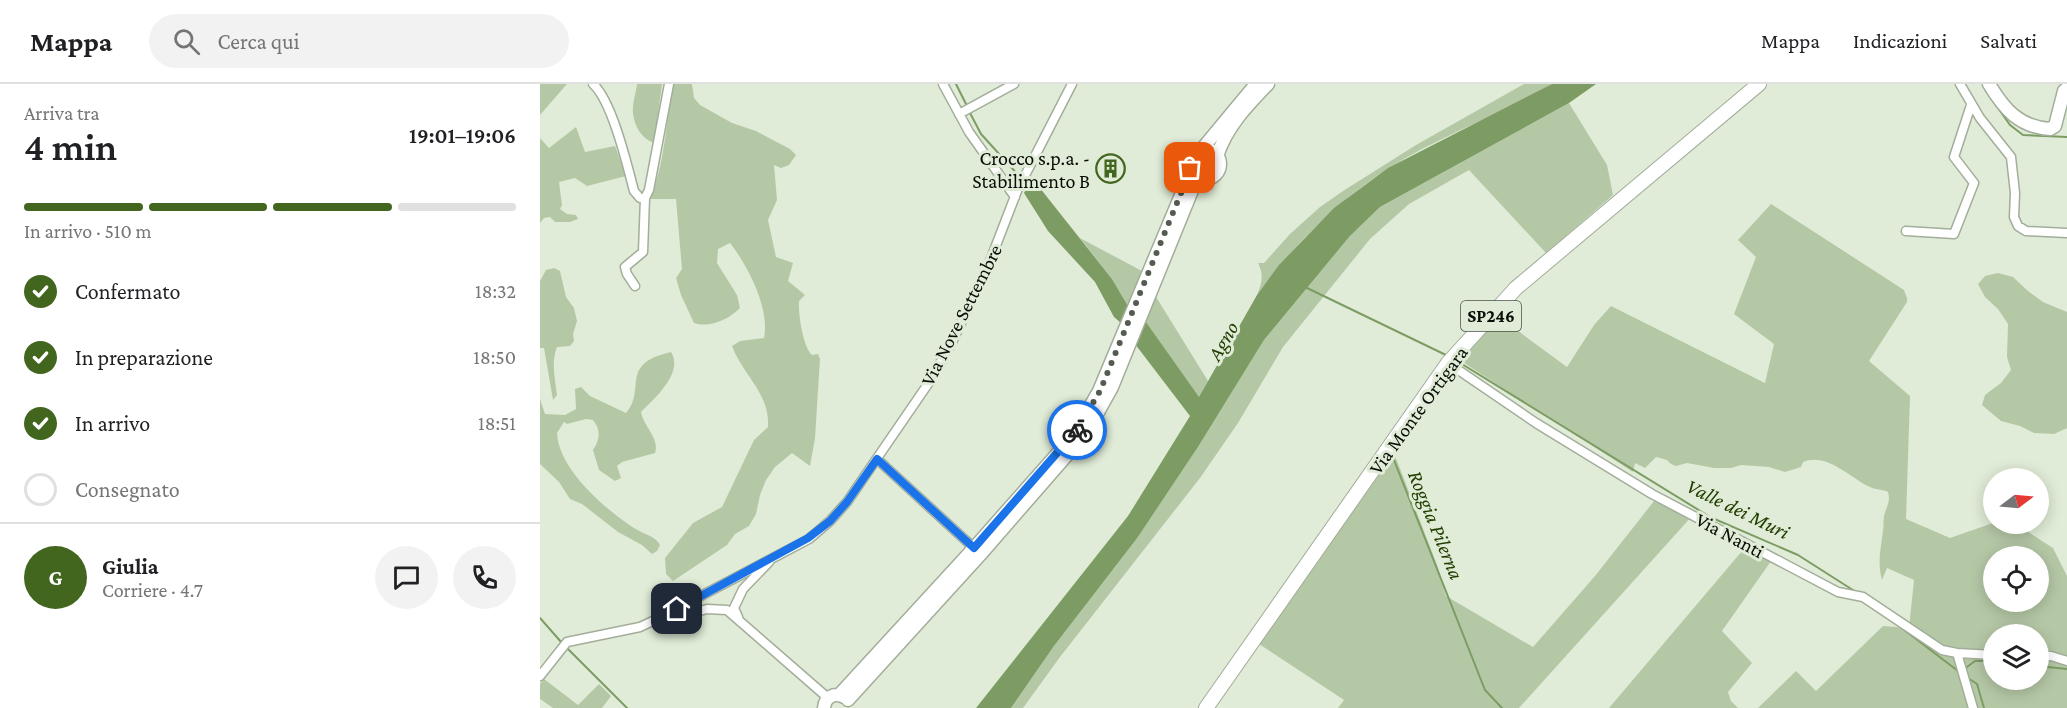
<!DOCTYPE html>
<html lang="it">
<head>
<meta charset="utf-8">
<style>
  :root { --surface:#fff; --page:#f2f2f2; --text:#202124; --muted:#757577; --line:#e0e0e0; --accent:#43661f }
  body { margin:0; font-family:"Crimson Pro",serif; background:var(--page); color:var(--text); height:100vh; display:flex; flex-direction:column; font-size:22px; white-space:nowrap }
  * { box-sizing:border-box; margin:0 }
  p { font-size:20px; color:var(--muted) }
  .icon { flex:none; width:33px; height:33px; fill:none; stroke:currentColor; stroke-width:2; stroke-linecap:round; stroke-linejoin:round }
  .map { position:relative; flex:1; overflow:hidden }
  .drawer { display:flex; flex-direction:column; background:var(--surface); width:540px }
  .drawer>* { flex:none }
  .needle { width:39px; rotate:74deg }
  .fabs { position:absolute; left:1443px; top:384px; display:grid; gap:12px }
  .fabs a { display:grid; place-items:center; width:66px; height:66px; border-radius:50%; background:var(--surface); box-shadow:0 3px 15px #0003; font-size:30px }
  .pin { position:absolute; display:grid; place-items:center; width:51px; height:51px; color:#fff; margin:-26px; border-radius:12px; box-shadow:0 3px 9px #0006 }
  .courier { position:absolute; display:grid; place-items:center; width:60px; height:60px; margin:-30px; border:4px solid #1a73e8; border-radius:50%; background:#fff; color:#222; box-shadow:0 2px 8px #0007 }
  .head em { font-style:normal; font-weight:600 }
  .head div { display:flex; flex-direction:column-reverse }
  .head { display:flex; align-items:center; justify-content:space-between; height:102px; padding:0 24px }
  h1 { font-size:39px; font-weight:600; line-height:45px }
  .bar { display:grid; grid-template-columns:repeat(4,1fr); gap:9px 6px; align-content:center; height:72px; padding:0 24px }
  .bar i { height:8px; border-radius:4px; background:var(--line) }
  .bar .on { background:var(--accent) }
  .bar p { grid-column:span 4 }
  .line { display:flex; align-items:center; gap:15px; padding:0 24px; border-top:2px solid var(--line) }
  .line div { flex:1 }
  .round { display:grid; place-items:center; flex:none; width:63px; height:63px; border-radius:32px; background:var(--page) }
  ol { padding:0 24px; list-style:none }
  li { display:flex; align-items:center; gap:18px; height:66px }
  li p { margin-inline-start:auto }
  li .icon { padding:6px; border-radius:50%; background:var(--accent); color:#fff; stroke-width:4 }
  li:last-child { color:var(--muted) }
  li i { width:33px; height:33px; border:3px solid var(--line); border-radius:50% }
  header { display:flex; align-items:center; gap:36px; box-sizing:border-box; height:84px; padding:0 30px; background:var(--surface); border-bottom:2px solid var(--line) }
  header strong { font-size:28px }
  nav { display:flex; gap:33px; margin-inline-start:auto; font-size:21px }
  .search { width:420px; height:54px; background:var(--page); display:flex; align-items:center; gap:15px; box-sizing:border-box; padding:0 21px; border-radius:33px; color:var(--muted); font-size:22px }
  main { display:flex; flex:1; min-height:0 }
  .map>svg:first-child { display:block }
  .green { fill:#b5c8a6; fill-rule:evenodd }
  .water { fill:#7d9c64 }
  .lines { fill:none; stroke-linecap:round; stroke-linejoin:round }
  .stream { stroke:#7d9c64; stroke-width:2 }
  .street-casing { stroke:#a2ad9a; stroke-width:11 }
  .secondary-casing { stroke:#a2ad9a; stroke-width:15 }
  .primary-casing { stroke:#a2ad9a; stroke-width:16 }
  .street { stroke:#fff; stroke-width:8 }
  .secondary { stroke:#fff; stroke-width:12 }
  .primary { stroke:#fff; stroke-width:14 }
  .done { stroke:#545b50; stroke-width:6; stroke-dasharray:0 10.8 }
  .route { stroke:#1a73e8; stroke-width:8 }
  .labels { text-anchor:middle; stroke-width:6; stroke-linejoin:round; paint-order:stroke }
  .shield { fill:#e0ecd7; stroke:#4a5045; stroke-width:1.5 }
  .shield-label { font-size:18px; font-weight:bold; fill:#090d07 }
  .poi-label { font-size:20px; fill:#090d07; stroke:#e0ecd7; text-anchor:end }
  .street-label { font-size:20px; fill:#090d07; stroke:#e0ecd7 }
  .water-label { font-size:21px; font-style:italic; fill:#223e00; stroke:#e0ecd7 }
</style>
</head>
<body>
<header>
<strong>Mappa</strong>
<div class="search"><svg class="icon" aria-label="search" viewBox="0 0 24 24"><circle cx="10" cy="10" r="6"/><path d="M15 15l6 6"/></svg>Cerca qui</div>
<nav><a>Mappa</a><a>Indicazioni</a><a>Salvati</a></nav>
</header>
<main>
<section class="drawer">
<div class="head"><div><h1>4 min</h1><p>Arriva tra</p></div><em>19:01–19:06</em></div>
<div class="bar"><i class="on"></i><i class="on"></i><i class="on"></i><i></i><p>In arrivo · 510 m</p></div>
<ol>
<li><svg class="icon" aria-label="check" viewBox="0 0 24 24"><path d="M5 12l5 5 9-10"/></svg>Confermato<p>18:32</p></li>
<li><svg class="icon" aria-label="check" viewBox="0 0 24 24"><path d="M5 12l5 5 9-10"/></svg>In preparazione<p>18:50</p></li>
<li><svg class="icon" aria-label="check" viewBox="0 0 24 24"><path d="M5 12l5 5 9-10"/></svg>In arrivo<p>18:51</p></li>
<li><i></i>Consegnato</li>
</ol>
<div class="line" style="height:108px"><b class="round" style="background:var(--accent);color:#fff">G</b><div><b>Giulia</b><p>Corriere · 4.7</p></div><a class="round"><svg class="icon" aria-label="chat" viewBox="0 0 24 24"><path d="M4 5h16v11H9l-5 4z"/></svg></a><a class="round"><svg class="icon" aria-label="phone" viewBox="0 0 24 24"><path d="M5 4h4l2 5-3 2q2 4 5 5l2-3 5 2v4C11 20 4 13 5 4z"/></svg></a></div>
</section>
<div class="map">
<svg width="1527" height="624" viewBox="0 0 1527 624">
  <rect width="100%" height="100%" fill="#e0ecd7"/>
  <path class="green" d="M0 0H27L0 31Z
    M97 0H122L114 59C102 55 94 42 93 29 92 20 96 9 97 0Z
    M133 0H152L154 14 160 21 192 39 216 47 250 65 256 71 249 81 241 84 234 81 237 116 228 136 236 173 253 179 248 197 265 211 259 217C258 229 263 263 272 271L278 270 280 275 275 354 270 382 252 369 235 383 226 396 220 411 216 430 209 442 195 450 187 461 133 497 126 490 125 474 153 439 182 423 214 356 228 343C230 309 202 290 192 262L200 257 224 254C230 224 208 182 190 159L178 165 177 179 197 211 200 224C188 236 170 244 154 239L141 211 136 194 142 185 136 115H106C123 105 128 22 133 0Z
    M984 0H1012C959 31 900 52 849 84 797 117 753 162 717 211 722 199 724 191 718 179H724L750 150 780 123 803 107 876 61Z
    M1029 19 1067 81 1073 111 1006 169 929 86 869 120 830 155 743 263 698 339 660 394 520 573 483 624H471L514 562 598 453 658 363 724 256 810 152 840 123Z
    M36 43 45 68 75 62 86 92 47 102 35 94 19 98 22 121 20 125 27 130 36 131 38 135 30 138H15L10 133 4 134 0 139V54L9 64Z
    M1231 120 1364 206 1367 214V218L1329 277 1370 312 1366 435 1410 454 1453 439 1476 440 1513 464 1527 492V624H1218L1256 587 1276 607 1343 542 1369 544 1374 496 1347 484 1342 496C1337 478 1341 464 1343 447 1344 442 1343 437 1344 432 1346 423 1351 418 1348 408 1342 405 1336 406 1330 403 1310 394 1287 368 1263 378L1261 383 1245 388 1229 383 1201 381 1191 384H1174L1147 379 1136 382 1131 380 1127 376 1116 373 1105 384 1095 379 1093 388 918 275 959 233 1027 283 1054 241 1071 222 1225 299 1234 260 1194 230 1216 173 1198 156ZM1454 472H1498V518H1454ZM1454 550H1498V596H1454Z
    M540 154 602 187 588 222 572 195Z
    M14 184 20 187 26 213 34 224 37 237 33 250 34 257 30 262 17 263C11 278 15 295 17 311L13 316 4 264H0V197L6 186Z
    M1458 189 1473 193 1488 207 1503 218 1527 228V344L1514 350 1494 349 1480 342 1461 337 1442 321 1445 311 1461 299 1471 286 1467 273 1468 240 1458 225 1445 213 1438 200 1445 192Z
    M613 208 668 297 659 314 606 238Z
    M131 268C144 289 115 314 101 328 103 342 120 354 115 369L82 378 77 382 81 394 75 397 59 386 53 366C60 355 61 346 53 336L46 335 27 340 24 338 17 349C19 386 65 425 94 444 103 450 116 452 120 461L117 467 112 470 102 461 78 448 42 420 30 415 19 398 0 380V315L5 330 25 331 36 325 35 305 41 303 50 312 86 329C107 305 78 280 131 268Z
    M849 366 854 369 897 481 906 512 993 563 1055 492 1118 412 1153 431 979 624H798L804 616 716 558Z
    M1208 460 1223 468 1236 470 1182 547 1212 579 1188 608 1191 617 1198 624H1069Z
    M4 595 38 621 59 600 71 612 62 624H13L0 615V600Z"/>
  <path class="water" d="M1012 0H1056L1029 19 840 123 810 152 724 256 658 363 598 453 514 562 471 624H436L588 432 650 332 595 260 606 238 659 313 717 211 739 181 794 124 848 84Z
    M492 94 572 195 588 222 581 239 574 233 555 198 508 147 484 109Z"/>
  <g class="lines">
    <path class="stream" d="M416 0 427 22
      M1446 7 1470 41 1483 51 1527 53
      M429 27 441 50 480 93
      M765 203 908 272
      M917 277 1170 433 1258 471 1316 508
      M893 311 914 285
      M857 363 852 371 945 606 962 624
      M0 534 22 559
      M1363 545 1418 587
      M26 563 87 624
      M1498 582 1527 585
      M1423 586 1435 577H1454
      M1428 594 1437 600 1444 624"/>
    <defs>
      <path id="street" d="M53 0C72 17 87 80 94 107L100 114H105L109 106 129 0
        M403 0 429 48 475 113
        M1420 0 1440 34 1471 73 1475 109 1474 133 1478 142 1486 147 1527 149
        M419 30 474 0
        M1366 147 1414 150 1434 99 1414 73 1431 21
        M95 202 87 190 85 183 103 168 105 114
        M908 279 996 339 1112 410 1298 508 1323 513 1402 566 1417 569 1454 571
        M337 375 434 464
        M198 533 194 524 203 505 229 478
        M119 538 167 525 187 526 288 614
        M1417 569 1433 624
        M1498 572H1511L1527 577
        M0 592 27 558 100 543 117 535 269 455 290 437 307 418 390 297 413 256 450 177 477 107 532 0"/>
      <path id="secondary" d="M1449 0C1464 25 1479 43 1510 45L1515 42 1524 7 1527 4
        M650 80a15 15 0 1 1 30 0a15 15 0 1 1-30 0Z
        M662 65 716 0
        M677 72C687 42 707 22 728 0
        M299 611 434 464 533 352 559 307 649 92 650 84
        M308 616 440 471 547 348 572 303 653 104 662 95
        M284 624C285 613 294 608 304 613"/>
      <path id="primary" d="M666 624 908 279 976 204 1219 0"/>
    </defs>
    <use href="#street" class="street-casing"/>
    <use href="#secondary" class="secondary-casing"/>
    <use href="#primary" class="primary-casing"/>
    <use href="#street" class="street"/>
    <use href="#secondary" class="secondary"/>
    <use href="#primary" class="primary"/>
  </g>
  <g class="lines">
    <path class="done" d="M537 346 560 307 648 92 650 84"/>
    <path class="route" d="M137 525 268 454 290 437 307 418 337 375 434 464 537 346"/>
  </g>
  <defs>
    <symbol id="building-ring" viewBox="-11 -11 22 22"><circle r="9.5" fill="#e0ecd7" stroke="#43661f" stroke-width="1.5"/><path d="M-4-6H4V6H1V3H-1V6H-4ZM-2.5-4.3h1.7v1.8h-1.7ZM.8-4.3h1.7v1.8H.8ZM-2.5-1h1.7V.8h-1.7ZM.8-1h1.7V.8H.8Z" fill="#43661f"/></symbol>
  </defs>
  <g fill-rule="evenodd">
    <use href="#building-ring" x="554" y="68" width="33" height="33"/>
  </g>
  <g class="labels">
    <rect class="shield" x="921" y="217" width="60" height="30" rx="4.5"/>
    <g class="shield-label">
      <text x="951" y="238">SP246</text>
    </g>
    <g class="poi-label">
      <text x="550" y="81">Crocco s.p.a. -<tspan x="550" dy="23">Stabilimento B</tspan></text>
    </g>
    <g class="street-label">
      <text transform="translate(421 231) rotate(-63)" y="7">Via Nove Settembre</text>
      <text transform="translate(878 326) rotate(-54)" y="7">Via Monte Ortigara</text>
      <text transform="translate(1190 451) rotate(28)" y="7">Via Nanti</text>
    </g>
    <g class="water-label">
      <text transform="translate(683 257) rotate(-60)" y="7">Agno</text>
      <text transform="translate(1198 425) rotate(26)" y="7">Valle dei Muri</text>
      <text transform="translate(896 441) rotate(68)" y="7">Roggia Pilerna</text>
    </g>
  </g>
</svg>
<div class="fabs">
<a><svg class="needle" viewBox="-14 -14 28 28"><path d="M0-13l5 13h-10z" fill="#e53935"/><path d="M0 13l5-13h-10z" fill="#757577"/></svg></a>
<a><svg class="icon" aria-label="locate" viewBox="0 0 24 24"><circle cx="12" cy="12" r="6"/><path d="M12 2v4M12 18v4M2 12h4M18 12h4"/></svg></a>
<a><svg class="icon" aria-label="layers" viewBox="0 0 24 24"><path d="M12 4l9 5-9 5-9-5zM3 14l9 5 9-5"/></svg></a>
</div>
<div class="pin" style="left:650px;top:84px;background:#ea580c"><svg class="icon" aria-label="bag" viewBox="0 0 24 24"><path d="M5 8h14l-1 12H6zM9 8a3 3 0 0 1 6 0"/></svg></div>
<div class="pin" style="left:137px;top:525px;background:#1f2937"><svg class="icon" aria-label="home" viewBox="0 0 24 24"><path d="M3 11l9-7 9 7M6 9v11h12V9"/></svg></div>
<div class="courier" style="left:537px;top:346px"><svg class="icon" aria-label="bike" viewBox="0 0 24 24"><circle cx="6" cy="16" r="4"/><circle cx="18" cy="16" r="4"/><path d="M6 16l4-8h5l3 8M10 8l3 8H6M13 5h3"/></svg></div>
</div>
</main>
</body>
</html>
